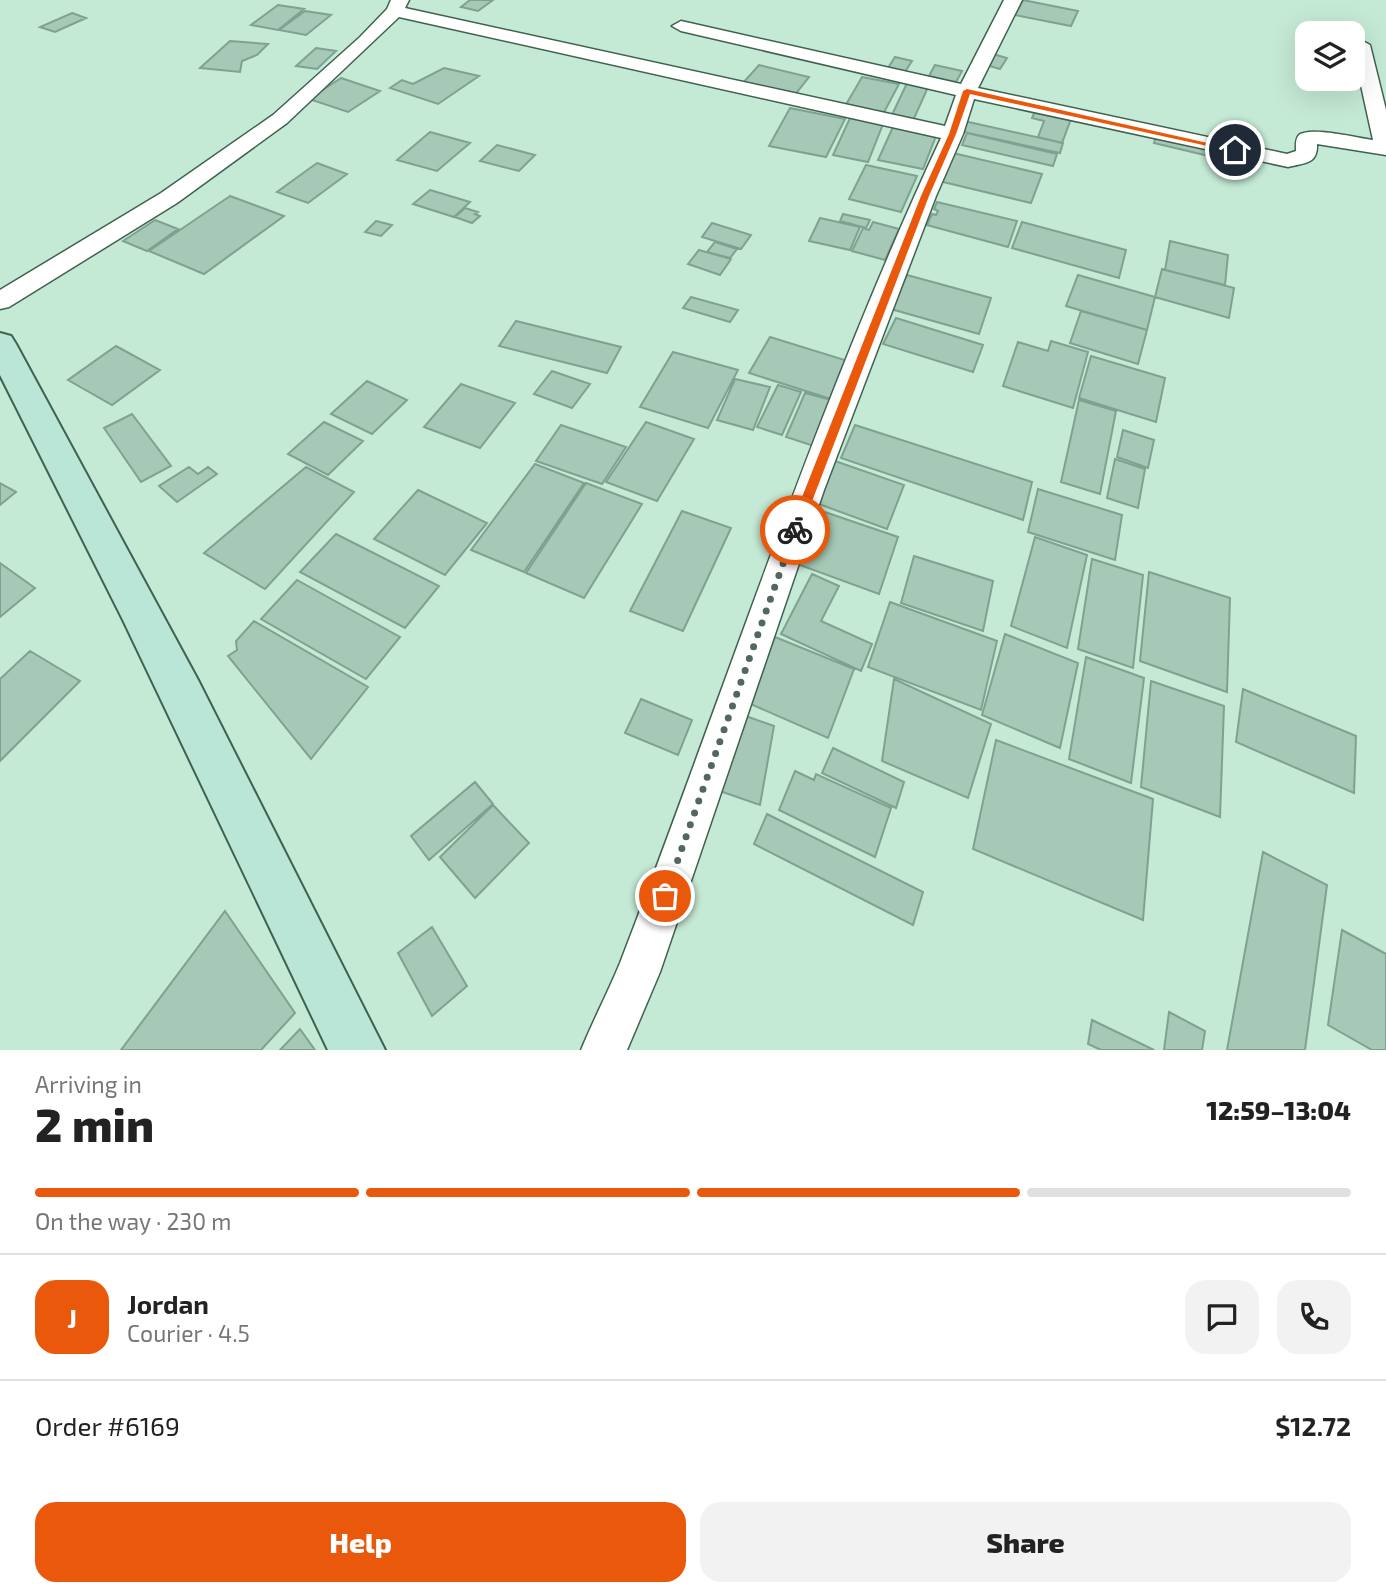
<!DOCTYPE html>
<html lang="en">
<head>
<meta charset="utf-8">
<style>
  :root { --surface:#fff; --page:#f2f2f2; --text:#222; --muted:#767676; --line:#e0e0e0; --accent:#ea580c }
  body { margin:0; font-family:"Exo 2",sans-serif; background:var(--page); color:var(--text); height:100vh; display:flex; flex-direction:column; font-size:26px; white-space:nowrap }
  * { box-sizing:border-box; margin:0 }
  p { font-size:23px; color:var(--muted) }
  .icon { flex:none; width:38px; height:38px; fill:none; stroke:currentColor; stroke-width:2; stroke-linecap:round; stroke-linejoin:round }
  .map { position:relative; height:1050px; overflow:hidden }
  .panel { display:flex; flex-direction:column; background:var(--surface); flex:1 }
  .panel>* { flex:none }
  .tools { position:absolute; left:1295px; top:21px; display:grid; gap:14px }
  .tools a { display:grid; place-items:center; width:70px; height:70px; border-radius:14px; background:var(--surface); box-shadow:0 7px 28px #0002; font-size:35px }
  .pin { position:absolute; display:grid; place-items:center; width:60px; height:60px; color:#fff; margin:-30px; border:4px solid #fff; border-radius:50%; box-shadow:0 2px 7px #0007 }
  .courier { position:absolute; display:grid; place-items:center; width:70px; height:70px; margin:-35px; border:5px solid #ea580c; border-radius:50%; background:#fff; color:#222; box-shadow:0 2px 9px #0007 }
  .headline em { font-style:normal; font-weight:800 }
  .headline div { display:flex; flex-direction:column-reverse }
  .headline { display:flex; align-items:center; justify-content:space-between; height:119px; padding:0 35px }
  h1 { font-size:46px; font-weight:800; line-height:52px }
  .bar { display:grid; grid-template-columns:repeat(4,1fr); gap:10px 7px; align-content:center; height:84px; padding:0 35px }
  .bar i { height:9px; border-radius:5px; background:var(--line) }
  .bar .selected { background:var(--accent) }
  .bar p { grid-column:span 4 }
  .line { display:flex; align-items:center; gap:18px; padding:0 35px; border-top:2px solid var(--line) }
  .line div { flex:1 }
  .round { display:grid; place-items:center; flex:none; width:74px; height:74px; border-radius:21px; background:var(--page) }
  .cta { display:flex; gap:14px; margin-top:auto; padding:14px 35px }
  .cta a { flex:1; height:80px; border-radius:21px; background:var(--accent); color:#fff; font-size:28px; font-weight:800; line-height:80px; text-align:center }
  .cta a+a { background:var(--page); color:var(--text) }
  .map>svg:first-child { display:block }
  .building { fill:#a5c9b6; stroke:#7ea28f; stroke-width:2 }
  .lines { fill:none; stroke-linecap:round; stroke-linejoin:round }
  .street-casing { stroke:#406151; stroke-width:3 }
  .secondary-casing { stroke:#406151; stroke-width:4 }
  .street { fill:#fff; fill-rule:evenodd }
  .secondary { fill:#b9e6d6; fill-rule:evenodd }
  .route { fill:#ea580c }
  .done { stroke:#52685c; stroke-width:7; stroke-dasharray:0 12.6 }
</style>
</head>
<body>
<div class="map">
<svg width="1386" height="1050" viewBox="0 0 1386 1050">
  <rect width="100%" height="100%" fill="#c4e9d5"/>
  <path class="building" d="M470 0H493L478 11 461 7Z
    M1023 0 1078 11 1071 26 1015 15Z
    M278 5 304 9 278 30 251 25Z
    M305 11 331 15 306 35 279 30Z
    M72 13 86 18 55 32 40 27Z
    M230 41 268 44 257 55 242 61 240 72 200 68Z
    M316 48 336 51 317 69 296 66Z
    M993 54 1007 58 1000 69 986 65Z
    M895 57 912 61 903 75 886 71Z
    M759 65 809 77 793 97 742 84Z
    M935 65 962 71 956 82 929 76Z
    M444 68 479 76 438 104 390 88 402 80 413 84Z
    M862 77 899 84 882 116 844 108Z
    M341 78 380 91 348 112 309 99Z
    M908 81 929 85 912 123 890 119Z
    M790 108 845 119 826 157 769 146Z
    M1035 111 1071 119 1062 143 1038 137 1044 121 1032 118Z
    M850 118 883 124 868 162 833 155Z
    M964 121 1063 143 1060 153 959 131Z
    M893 127 936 136 923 169 878 160Z
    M430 132 470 143 437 171 397 160Z
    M967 133 1057 154 1053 166 962 145Z
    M1156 135 1235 154 1234 162 1154 143Z
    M497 145 535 155 519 171 480 161Z
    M953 153 1042 174 1031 203 939 181Z
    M317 163 347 174 308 203 277 192Z
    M866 165 917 176 901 212 849 199Z
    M430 190 470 202 454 217 413 204Z
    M230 196 284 216 204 274 149 251Z
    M937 202 1017 221 1008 247 927 225 932 214 936 215 938 211 934 209Z
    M465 208 478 212 475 214 480 216 472 223 455 217Z
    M843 214 870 220 866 228 840 221Z
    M820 218 860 227 850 250 809 241Z
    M155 220 178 229 147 251 123 241Z
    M376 221 392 225 381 236 365 232Z
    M873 222 899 229 885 260 852 251 863 228 869 230Z
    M1022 222 1126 250 1119 278 1012 248Z
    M712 223 751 235 741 249 702 237Z
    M1170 241 1228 255 1225 285 1165 270Z
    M715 242 737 249 730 258 707 252Z
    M699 250 731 259 720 275 688 264Z
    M1162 269 1234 288 1229 318 1155 297Z
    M907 275 991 298 979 334 891 309Z
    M1078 275 1155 297 1147 330 1066 306Z
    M691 297 738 310 730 322 683 308Z
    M1081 311 1147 330 1138 364 1070 343Z
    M896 318 983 345 973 372 883 344Z
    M516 321 621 347 607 373 499 346Z
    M770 337 848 361 831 399 749 373Z
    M1051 341 1088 352 1073 408 1003 386 1018 342 1048 351Z
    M116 346 160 370 112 405 68 380Z
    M673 352 738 370 708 428 640 407Z
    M1091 356 1165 378 1156 422 1079 398Z
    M552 371 590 384 572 408 534 394Z
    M735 379 770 387 753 430 717 420Z
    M367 381 407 400 372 434 331 414Z
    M461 384 515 403 480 448 424 427Z
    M778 385 801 392 782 435 757 427Z
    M805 393 835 401 817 447 786 437Z
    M1079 400 1116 411 1100 494 1061 482Z
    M132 414 171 466 141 482 104 428Z
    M324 422 363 441 328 475 288 454Z
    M646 422 694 439 657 501 606 482Z
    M561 425 626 447 602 484 536 461Z
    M855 425 1032 482 1023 520 841 458Z
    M1123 430 1154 440 1148 468 1117 457Z
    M1115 459 1145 469 1138 508 1107 498Z
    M835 461 904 485 887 529 816 503Z
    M535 464 584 483 524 572 471 550Z
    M189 467 198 474 208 467 217 474 177 502 159 486Z
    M306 467 354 492 265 589 204 553Z
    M0 483 16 492 0 505Z
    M586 483 642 504 584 598 526 573Z
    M1038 489 1122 515 1115 560 1028 532Z
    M418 490 487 523 445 575 374 539Z
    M819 510 898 537 879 594 797 564Z
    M682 511 731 528 683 631 630 611Z
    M336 534 439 586 405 628 300 572Z
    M1035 537 1087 555 1067 648 1011 626Z
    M914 556 993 581 983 631 901 603Z
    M1092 559 1143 575 1133 668 1078 649Z
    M0 563 35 588 0 617Z
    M1149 572 1230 598 1227 692 1140 661Z
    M812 574 839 586 821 621 872 644 861 671 781 634Z
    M297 580 400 637 366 679 261 619Z
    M890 602 997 641 981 710 868 667Z
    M254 621 368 687 311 759 228 656 237 650 236 641Z
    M1005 634 1078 663 1060 748 982 715Z
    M775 637 854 669 828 738 746 702Z
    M30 651 80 681 0 761V679Z
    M1086 657 1144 678 1131 783 1069 759Z
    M894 679 991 724 968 798 882 761Z
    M1151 681 1224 706 1220 817 1141 787Z
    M1243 689 1356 736 1354 793 1236 742Z
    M641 699 692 720 678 755 625 733Z
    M740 714 774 726 760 805 717 790Z
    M996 740 1153 799 1143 920 973 849Z
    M833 748 904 782 896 808 822 773Z
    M795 771 814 780 816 774 891 808 875 857 779 810Z
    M475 782 493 804 429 860 411 836Z
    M493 805 529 843 475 898 440 857Z
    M767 814 923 892 913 925 754 844Z
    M1263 852 1327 885 1305 1050H1227Z
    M225 911 295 1013 261 1050H121Z
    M432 927 467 986 432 1016 398 953Z
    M1342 930 1386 954V1050H1372L1328 1025Z
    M1169 1012 1205 1031 1202 1050H1164Z
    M1092 1020 1154 1050H1101L1088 1044Z
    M300 1029 315 1050H280Z"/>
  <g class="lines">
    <defs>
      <path id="street" d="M391 0H409L405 8 945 126 956 95 681 31 672 26 681 21 961 84 1004 0H1022L978 88 1287 154 1296 151C1296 146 1295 139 1299 135 1310 126 1358 138 1373 140L1353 49 1355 41 1361 40 1370 45 1386 110V155L1317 144C1318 164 1305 163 1288 167L974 99 963 134 936 196 824 490 660 972 627 1050H581C593 1021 608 992 620 963 726 688 816 406 941 138L399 17 287 123 177 203 9 307 0 309V290L161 193 273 115 360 37 387 9Z"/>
      <path id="secondary" d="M0 333 11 336 16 344 198 680 385 1050H328L123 620 0 375Z"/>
    </defs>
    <use href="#street" class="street-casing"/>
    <use href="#secondary" class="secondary-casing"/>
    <use href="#street" class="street"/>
    <use href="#secondary" class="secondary"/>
  </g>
  <path class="route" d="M967 89 1239 150 1235 152 970 94 956 134 929 196 801 530 795 535 791 533 789 530 921 196 949 134 963 91Z"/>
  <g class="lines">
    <path class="done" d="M665 896 795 530"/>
  </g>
</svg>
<div class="tools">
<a><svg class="icon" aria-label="layers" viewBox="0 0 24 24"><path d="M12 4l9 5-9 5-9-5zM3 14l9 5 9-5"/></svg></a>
</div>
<div class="pin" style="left:665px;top:896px;background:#ea580c"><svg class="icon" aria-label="bag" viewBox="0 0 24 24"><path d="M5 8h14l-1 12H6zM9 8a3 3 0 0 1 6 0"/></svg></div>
<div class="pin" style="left:1235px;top:150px;background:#1f2937"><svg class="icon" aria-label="home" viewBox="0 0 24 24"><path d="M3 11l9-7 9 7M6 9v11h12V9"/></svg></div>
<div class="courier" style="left:795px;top:530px"><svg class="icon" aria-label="bike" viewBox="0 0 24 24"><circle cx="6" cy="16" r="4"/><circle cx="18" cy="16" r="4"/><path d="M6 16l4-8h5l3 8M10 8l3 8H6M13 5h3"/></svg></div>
</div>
<section class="panel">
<div class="headline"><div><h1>2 min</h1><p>Arriving in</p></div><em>12:59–13:04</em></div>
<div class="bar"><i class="selected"></i><i class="selected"></i><i class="selected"></i><i></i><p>On the way · 230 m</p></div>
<div class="line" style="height:126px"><b class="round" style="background:var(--accent);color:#fff">J</b><div><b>Jordan</b><p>Courier · 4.5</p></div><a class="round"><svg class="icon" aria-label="chat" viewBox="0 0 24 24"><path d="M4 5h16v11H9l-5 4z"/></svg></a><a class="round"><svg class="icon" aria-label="phone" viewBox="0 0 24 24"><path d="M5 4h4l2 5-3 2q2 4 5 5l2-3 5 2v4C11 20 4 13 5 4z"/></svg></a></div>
<div class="line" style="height:91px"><div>Order #6169</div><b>$12.72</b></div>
<div class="cta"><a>Help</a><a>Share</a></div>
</section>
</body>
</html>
